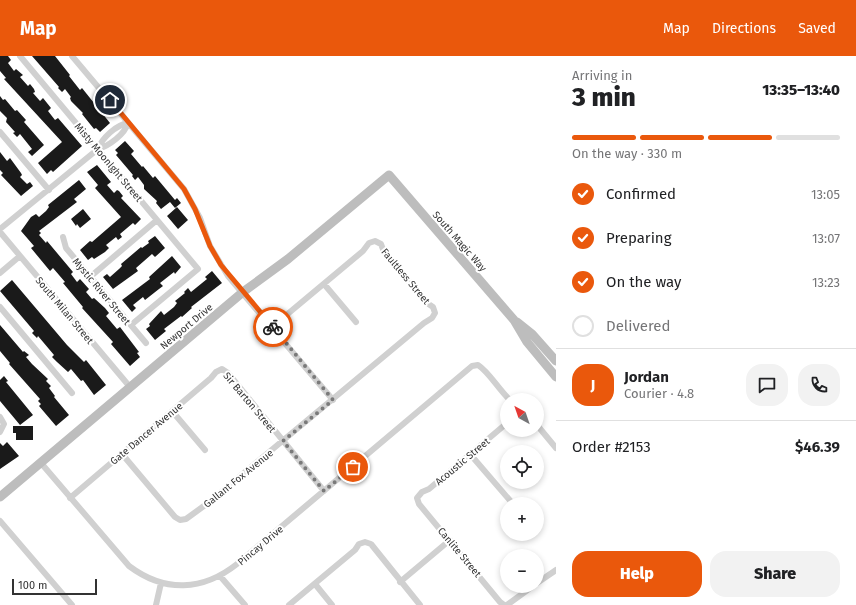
<!DOCTYPE html>
<html lang="en">
<head>
<meta charset="utf-8">
<style>
  :root { --surface:#fff; --page:#f2f2f2; --text:#202124; --muted:#757577; --line:#e0e0e0; --accent:#ea580c }
  body { margin:0; font-family:"Fira Sans",sans-serif; background:var(--page); color:var(--text); height:100vh; display:flex; flex-direction:column; font-size:15px; white-space:nowrap }
  * { box-sizing:border-box; margin:0 }
  p { font-size:13px; color:var(--muted) }
  .icon { flex:none; width:22px; height:22px; fill:none; stroke:currentColor; stroke-width:2; stroke-linecap:round; stroke-linejoin:round }
  .map { position:relative; flex:1; overflow:hidden }
  .drawer { display:flex; flex-direction:column; background:var(--surface); width:300px }
  .drawer>* { flex:none }
  .needle { width:26px; rotate:320deg }
  .buttons { position:absolute; left:500px; top:337px; display:grid; gap:8px }
  .buttons a { display:grid; place-items:center; width:44px; height:44px; border-radius:50%; background:var(--surface); box-shadow:0 2px 6px #0003; font-size:20px }
  .scale { position:absolute; left:12px; bottom:10px; width:85px; box-sizing:border-box; padding-left:4px; border:2px solid #333; border-top:0; font-size:11px; line-height:14px; white-space:nowrap; color:#333; -webkit-text-stroke:3px #fff; paint-order:stroke }
  .pin { position:absolute; display:grid; place-items:center; width:34px; height:34px; color:#fff; margin:-17px; border:2px solid #fff; border-radius:50%; box-shadow:0 1px 4px #0007 }
  .courier { position:absolute; display:grid; place-items:center; width:40px; height:40px; margin:-20px; border:3px solid #ea580c; border-radius:50%; background:#fff; color:#222; box-shadow:0 1px 5px #0007 }
  .summary em { font-style:normal; font-weight:800 }
  .summary div { display:flex; flex-direction:column-reverse }
  .summary { display:flex; align-items:center; justify-content:space-between; height:68px; padding:0 16px }
  h1 { font-size:26px; font-weight:800; line-height:30px }
  .bar { display:grid; grid-template-columns:repeat(4,1fr); gap:6px 4px; align-content:center; height:48px; padding:0 16px }
  .bar i { height:5px; border-radius:3px; background:var(--line) }
  .bar .active { background:var(--accent) }
  .bar p { grid-column:span 4 }
  .line { display:flex; align-items:center; gap:10px; padding:0 16px; border-top:1px solid var(--line) }
  .line div { flex:1 }
  .round { display:grid; place-items:center; flex:none; width:42px; height:42px; border-radius:16px; background:var(--page) }
  ol { padding:0 16px; list-style:none }
  li { display:flex; align-items:center; gap:12px; height:44px }
  li p { margin-inline-start:auto }
  li .icon { padding:4px; border-radius:50%; background:var(--accent); color:#fff; stroke-width:4 }
  li:last-child { color:var(--muted) }
  li i { width:22px; height:22px; border:2px solid var(--line); border-radius:50% }
  .button { display:flex; gap:8px; margin-top:auto; padding:8px 16px }
  .button a { flex:1; height:46px; border-radius:16px; background:var(--accent); color:#fff; font-size:16px; font-weight:800; line-height:46px; text-align:center }
  .button a+a { background:var(--page); color:var(--text) }
  header { display:flex; align-items:center; gap:24px; box-sizing:border-box; height:56px; padding:0 20px; background:var(--accent); color:#fff }
  header strong { font-size:19px }
  nav { display:flex; gap:22px; margin-inline-start:auto; font-size:14px }
  main { display:flex; flex:1; min-height:0 }
  .map>svg:first-child { display:block }
  .building { fill:#1a1a1a }
  .lines { fill:none; stroke-linecap:round; stroke-linejoin:round }
  .street { stroke:#d0d0d0; stroke-width:6 }
  .secondary { stroke:#bdbdbd; stroke-width:9 }
  .done { stroke:#7a7a7a; stroke-width:4; stroke-dasharray:0 7.2 }
  .route { stroke:#ea580c; stroke-width:5 }
  .labels { text-anchor:middle; stroke-width:4; stroke-linejoin:round; paint-order:stroke }
  .street-label { font-size:10px; fill:#333; stroke:#fff }
</style>
</head>
<body>
<header>
<strong>Map</strong>
<nav><a>Map</a><a>Directions</a><a>Saved</a></nav>
</header>
<main>
<div class="map">
<svg width="556" height="549" viewBox="0 0 556 549">
  <rect width="100%" height="100%" fill="#fff"/>
  <path class="building" d="M0 0H8L11 4 8 7 14 15 16 13 23 19 20 21 28 30 30 28 34 33 35 36 33 37 40 45 43 42 51 52 48 55 55 64 58 62 82 90 53 116 51 114 47 118 38 107 62 86 4 23 6 22 0 15Z
    M32 0H55L70 19 69 20 80 34 82 32 110 67 100 76 96 72 94 73 82 58 83 57 71 45 70 42 71 41 65 33 62 36 58 32 59 31Z
    M0 40 3 44 5 43 15 55 17 54 26 64 24 66 44 89 32 100 28 96 32 93 20 78 17 81 13 77 15 76 6 66 7 62 0 55Z
    M125 85 134 95 131 98 142 111 143 110 153 122 155 120 175 144 177 142 181 147 175 152 170 146 161 153 156 147 157 145 144 133V129L138 121 135 124 132 120 133 119 116 99 118 97 115 94Z
    M0 96 7 105 10 102 21 117 22 119 20 121 27 128 30 126 33 130 21 140 1 119 3 117 0 114Z
    M97 109 111 126 107 129 114 137 117 134 119 135 123 140 121 142 141 163 135 169 133 167 120 178 122 181 118 184 116 181 106 189 109 192 105 196 94 203 92 201 88 204 80 194 90 185 92 186 121 161 95 132 98 129 87 116Z
    M79 124 86 133 74 143 77 146 39 175 41 177 39 179 46 187 47 185 73 216 71 218 77 226 80 223 89 233 86 236 92 243 94 242 105 252 109 257 106 260 117 273 120 271 139 296 137 297 140 301 130 310 111 288 113 286 82 252 83 251 63 227 65 226 53 212 50 215 31 192 34 190 21 175 31 161 36 158 39 161 46 155 49 151 48 149Z
    M177 151 188 164 178 173 167 160Z
    M83 153 91 163 80 172 77 168 76 170 71 163Z
    M155 180 165 192 155 201 152 198 136 212 138 215 113 233 103 221 107 218 110 221 119 213 122 210 121 208 141 191 142 192 149 187 148 185Z
    M172 200 181 211 175 218 174 216 160 227 163 230 159 233 145 244 143 241 133 249 136 252 132 256 122 244 150 223 149 221Z
    M212 215 222 227 191 251 192 252 182 261 181 260 164 273 166 275 155 284 146 273 150 270 149 268 161 255 164 259 174 251 177 247 175 245 185 237 184 236 188 232 191 236 207 223 205 221Z
    M12 224 67 289 84 306 86 304 106 329 94 339 83 324 81 325 71 313 68 316 57 306 52 301 54 299 38 280 37 282 32 277 34 275 0 235Z
    M0 269 23 296 24 295 29 299 26 301 32 308 48 323 46 325 51 330 49 332 55 340 54 341 69 359 56 370 39 350 41 348 38 345 40 343 9 308 10 307 0 295Z
    M4 320 8 325 6 326 33 359 20 369 0 345V324Z
    M13 370H33V384H16V377H13Z
    M7 386 19 400 0 413V387L3 390Z"/>
  <g class="lines">
    <path class="street" d="M20 0 198 213 131 269
      M72 0 184 133 200 162 210 190 228 220 333 344
      M0 76 49 134
      M0 173 98 93C109 90 125 78 128 67 116 69 102 82 98 93
      M0 176 130 331
      M63 181 66 192 146 287
      M0 217 20 200
      M90 221 157 164
      M324 228 356 266
      M0 251 72 337
      M172 355 205 394
      M0 361 4 368 0 376
      M537 369 556 392
      M122 398 175 461 180 464 186 463 208 447 424 267 432 262 435 257 433 251 427 247 384 196 381 188 375 185 369 187 363 195 272 271
      M470 398 513 448
      M41 407 129 510C165 537 203 535 237 508L472 310 478 309C489 316 499 334 510 344
      M70 442 211 322 216 316 222 313 228 317 324 435
      M0 465 72 549
      M220 520 245 549
      M400 526 450 484
      M537 527 556 514
      M315 528 332 549
      M156 549 161 527
      M289 549 355 494 359 488 365 486 371 488 420 549
      M504 549 500 546 419 448 417 442 422 436 429 433 507 367
      M507 549 533 530"/>
    <path class="secondary" d="M517 266 532 278 556 305
      M0 441 243 236 288 203 389 119 514 264 527 286 556 321"/>
  </g>
  <g class="lines">
    <path class="done" d="M273 271 333 344 283 385 324 435 353 411"/>
    <path class="route" d="M110 44 184 133 195 153 210 190 221 209 273 271"/>
  </g>
  <g class="labels">
    <g class="street-label">
      <text transform="translate(109 106) rotate(50)" y="4">Misty Moonlght Street</text>
      <text transform="translate(460 185) rotate(49)" y="4">South Magic Way</text>
      <text transform="translate(406 220) rotate(50)" y="4">Faultless Street</text>
      <text transform="translate(102 235) rotate(50)" y="4">Mystic River Street</text>
      <text transform="translate(65 254) rotate(50)" y="4">South Milan Street</text>
      <text transform="translate(186 270) rotate(-40)" y="4">Newport Drive</text>
      <text transform="translate(250 346) rotate(50)" y="4">Sir Barton Street</text>
      <text transform="translate(146 377) rotate(-40)" y="4">Gate Dancer Avenue</text>
      <text transform="translate(462 405) rotate(-40)" y="4">Acoustic Street</text>
      <text transform="translate(238 422) rotate(-39)" y="4">Gallant Fox Avenue</text>
      <text transform="translate(260 489) rotate(-40)" y="4">Pincay Drive</text>
      <text transform="translate(460 496) rotate(50)" y="4">Canlite Street</text>
    </g>
  </g>
</svg>
<div class="buttons">
<a><svg class="needle" viewBox="-14 -14 28 28"><path d="M0-13l5 13h-10z" fill="#e53935"/><path d="M0 13l5-13h-10z" fill="#757577"/></svg></a>
<a><svg class="icon" aria-label="locate" viewBox="0 0 24 24"><circle cx="12" cy="12" r="6"/><path d="M12 2v4M12 18v4M2 12h4M18 12h4"/></svg></a>
<a>+</a>
<a>−</a>
</div>
<div class="scale">100 m</div>
<div class="pin" style="left:353px;top:411px;background:#ea580c"><svg class="icon" aria-label="bag" viewBox="0 0 24 24"><path d="M5 8h14l-1 12H6zM9 8a3 3 0 0 1 6 0"/></svg></div>
<div class="pin" style="left:110px;top:44px;background:#1f2937"><svg class="icon" aria-label="home" viewBox="0 0 24 24"><path d="M3 11l9-7 9 7M6 9v11h12V9"/></svg></div>
<div class="courier" style="left:273px;top:271px"><svg class="icon" aria-label="bike" viewBox="0 0 24 24"><circle cx="6" cy="16" r="4"/><circle cx="18" cy="16" r="4"/><path d="M6 16l4-8h5l3 8M10 8l3 8H6M13 5h3"/></svg></div>
</div>
<section class="drawer">
<div class="summary"><div><h1>3 min</h1><p>Arriving in</p></div><em>13:35–13:40</em></div>
<div class="bar"><i class="active"></i><i class="active"></i><i class="active"></i><i></i><p>On the way · 330 m</p></div>
<ol>
<li><svg class="icon" aria-label="check" viewBox="0 0 24 24"><path d="M5 12l5 5 9-10"/></svg>Confirmed<p>13:05</p></li>
<li><svg class="icon" aria-label="check" viewBox="0 0 24 24"><path d="M5 12l5 5 9-10"/></svg>Preparing<p>13:07</p></li>
<li><svg class="icon" aria-label="check" viewBox="0 0 24 24"><path d="M5 12l5 5 9-10"/></svg>On the way<p>13:23</p></li>
<li><i></i>Delivered</li>
</ol>
<div class="line" style="height:72px"><b class="round" style="background:var(--accent);color:#fff">J</b><div><b>Jordan</b><p>Courier · 4.8</p></div><a class="round"><svg class="icon" aria-label="chat" viewBox="0 0 24 24"><path d="M4 5h16v11H9l-5 4z"/></svg></a><a class="round"><svg class="icon" aria-label="phone" viewBox="0 0 24 24"><path d="M5 4h4l2 5-3 2q2 4 5 5l2-3 5 2v4C11 20 4 13 5 4z"/></svg></a></div>
<div class="line" style="height:52px"><div>Order #2153</div><b>$46.39</b></div>
<div class="button"><a>Help</a><a>Share</a></div>
</section>
</main>
</body>
</html>
